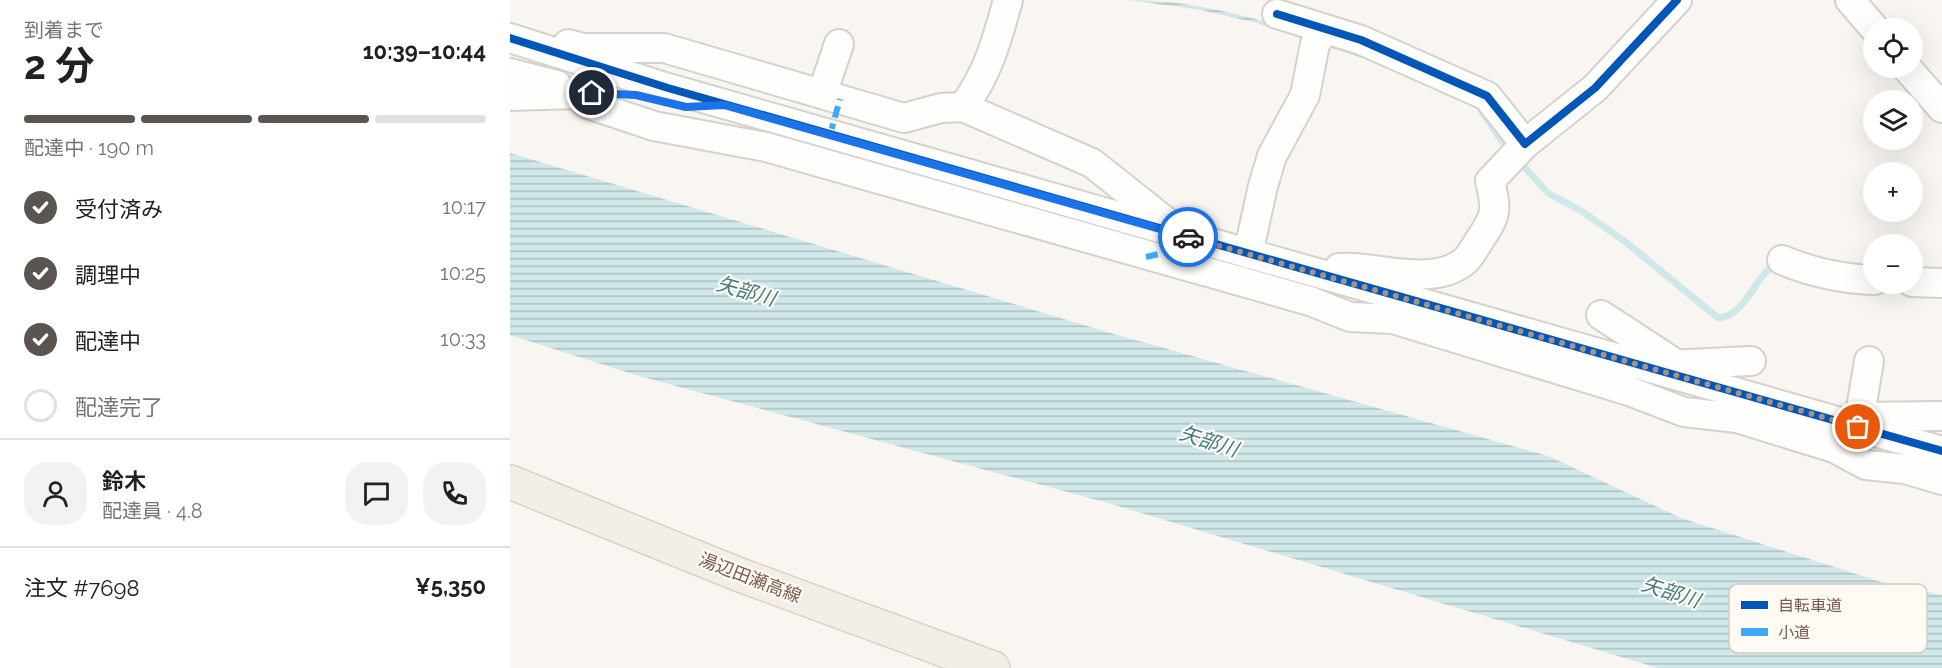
<!DOCTYPE html>
<html lang="ja">
<head>
<meta charset="utf-8">
<style>
  :root { --surface:#fff; --page:#f2f2f2; --text:#202124; --muted:#757577; --line:#e0e0e0; --accent:#5c5450 }
  body { margin:0; font-family:Raleway,"Noto Sans JP",sans-serif; background:var(--page); color:var(--text); height:100vh; display:flex; flex-direction:column; font-size:22px; white-space:nowrap }
  * { box-sizing:border-box; margin:0 }
  p { font-size:20px; color:var(--muted) }
  .icon { flex:none; width:33px; height:33px; fill:none; stroke:currentColor; stroke-width:2; stroke-linecap:round; stroke-linejoin:round }
  .map { position:relative; flex:1; overflow:hidden }
  .drawer { display:flex; flex-direction:column; background:var(--surface); width:510px }
  .drawer>* { flex:none }
  .tools { position:absolute; left:1353px; top:18px; display:grid; gap:12px }
  .tools a { display:grid; place-items:center; width:60px; height:60px; border-radius:50%; background:var(--surface); box-shadow:0 6px 24px #0002; font-size:30px }
  .pin { position:absolute; display:grid; place-items:center; width:51px; height:51px; color:#fff; margin:-26px; border:3px solid #fff; border-radius:50%; box-shadow:0 2px 6px #0007 }
  .courier { position:absolute; display:grid; place-items:center; width:60px; height:60px; margin:-30px; border:4px solid #1a73e8; border-radius:50%; background:#fff; color:#222; box-shadow:0 2px 8px #0007 }
  .head em { font-style:normal; font-weight:700 }
  .head div { display:flex; flex-direction:column-reverse }
  .head { display:flex; align-items:center; justify-content:space-between; height:102px; padding:0 24px }
  h1 { font-size:39px; font-weight:700; line-height:45px }
  .bar { display:grid; grid-template-columns:repeat(4,1fr); gap:9px 6px; align-content:center; height:72px; padding:0 24px }
  .bar i { height:8px; border-radius:4px; background:var(--line) }
  .bar .on { background:var(--accent) }
  .bar p { grid-column:span 4 }
  .line { display:flex; align-items:center; gap:15px; padding:0 24px; border-top:2px solid var(--line) }
  .line div { flex:1 }
  .round { display:grid; place-items:center; flex:none; width:63px; height:63px; border-radius:24px; background:var(--page) }
  ol { padding:0 24px; list-style:none }
  li { display:flex; align-items:center; gap:18px; height:66px }
  li p { margin-inline-start:auto }
  li .icon { padding:6px; border-radius:50%; background:var(--accent); color:#fff; stroke-width:4 }
  li:last-child { color:var(--muted) }
  li i { width:33px; height:33px; border:3px solid var(--line); border-radius:50% }
  main { display:flex; flex:1; min-height:0 }
  .map>svg:first-child { display:block }
  .water { fill:url(#water-rules) }
  .lines { fill:none; stroke-linecap:round; stroke-linejoin:round }
  .stream { stroke:#d0e8ea; stroke-width:7 }
  .minor-casing { stroke:#d7d1cb; stroke-width:32 }
  .major-casing { stroke:#dad1cc; stroke-width:36 }
  .minor { stroke:#fefefd; stroke-width:28 }
  .major { stroke:#f3eee8; stroke-width:33 }
  .quiet { stroke:#3fa9f5; stroke-width:6; stroke-dasharray:12 6; stroke-linecap:butt }
  .cycleway-casing { stroke:#fffaf3; stroke-width:11 }
  .cycleway { stroke:#0057b8; stroke-width:8 }
  .done { stroke:#a69286; stroke-width:6; stroke-dasharray:0 10.8 }
  .route { stroke:#1a73e8; stroke-width:8 }
  .labels { text-anchor:middle; stroke-width:4.5; stroke-linejoin:round; paint-order:stroke }
  .street-label { font-size:18px; fill:#7a5c4d; stroke:#fffaf3 }
  .water-label { font-size:20px; font-style:italic; fill:#437c86; stroke:#fffaf3 }
  .key { fill:#fffaf3; stroke:#d7cbc1; stroke-width:1.5 }
  .key-label { font-size:16px; fill:#7a5c4d }
</style>
</head>
<body>
<main>
<section class="drawer">
<div class="head"><div><h1>2 分</h1><p>到着まで</p></div><em>10:39–10:44</em></div>
<div class="bar"><i class="on"></i><i class="on"></i><i class="on"></i><i></i><p>配達中 · 190 m</p></div>
<ol>
<li><svg class="icon" aria-label="check" viewBox="0 0 24 24"><path d="M5 12l5 5 9-10"/></svg>受付済み<p>10:17</p></li>
<li><svg class="icon" aria-label="check" viewBox="0 0 24 24"><path d="M5 12l5 5 9-10"/></svg>調理中<p>10:25</p></li>
<li><svg class="icon" aria-label="check" viewBox="0 0 24 24"><path d="M5 12l5 5 9-10"/></svg>配達中<p>10:33</p></li>
<li><i></i>配達完了</li>
</ol>
<div class="line" style="height:108px"><a class="round"><svg class="icon" aria-label="person" viewBox="0 0 24 24"><circle cx="12" cy="8" r="4"/><path d="M4 21q1-7 8-7t8 7"/></svg></a><div><b>鈴木</b><p>配達員 · 4.8</p></div><a class="round"><svg class="icon" aria-label="chat" viewBox="0 0 24 24"><path d="M4 5h16v11H9l-5 4z"/></svg></a><a class="round"><svg class="icon" aria-label="phone" viewBox="0 0 24 24"><path d="M5 4h4l2 5-3 2q2 4 5 5l2-3 5 2v4C11 20 4 13 5 4z"/></svg></a></div>
<div class="line" style="height:78px"><div>注文 #7698</div><b>¥5,350</b></div>
</section>
<div class="map">
<svg width="1432" height="668" viewBox="0 0 1432 668">
  <defs>
    <pattern id="water-rules" width="6" height="5" patternUnits="userSpaceOnUse" patternTransform="scale(1.5)"><rect width="6" height="5" fill="#d0e8ea"/><path d="M0 2.5h6" fill="none" stroke="#aebfc0"/></pattern>
  </defs>
  <rect width="100%" height="100%" fill="#f9f5f0"/>
  <path class="water" d="M618 0C705 0 784 30 865 59L864 62 747 23 691 10Z
    M0 153 604 334 1038 456 1171 518 1371 582 1432 595V668H1148L598 503 129 376 0 335Z"/>
  <g class="lines">
    <path class="stream" d="M971 110 1000 153
      M1008 160 1038 193 1073 212 1117 243 1208 318C1235 317 1245 275 1267 263"/>
    <defs>
      <path id="minor" d="M1340 0 1364 28
        M767 14 851 40 977 96 1015 144
        M0 38 158 88 1432 451
        M58 44 73 48H154L394 118 431 108 453 107 582 163 665 229
        M1397 68 1432 108
        M0 73 47 85
        M312 94 329 44
        M0 96 66 94 78 104 144 126 256 147 800 301 840 317 883 319 1119 391 1174 412 1227 418 1324 448 1356 465 1395 469 1432 480
        M453 107C478 74 487 40 498 0
        M738 254 753 186 762 156 795 95 805 44 815 29
        M1272 260C1301 272 1332 279 1364 280
        M829 268C868 265 923 289 956 260 961 255 965 247 969 241 987 214 987 211 980 181L1015 144 1085 88 1167 0
        M1402 282 1432 283
        M1091 315 1172 368
        M1157 365 1241 361
        M1349 417 1432 416
        M1348 427 1359 361"/>
      <path id="major" d="M0 482 230 575 483 668"/>
    </defs>
    <use href="#minor" class="minor-casing"/>
    <use href="#major" class="major-casing"/>
    <use href="#minor" class="minor"/>
    <use href="#major" class="major"/>
    <path class="quiet" d="M320 135 330 99
      M636 257 696 243"/>
    <defs>
      <path id="cycleway" d="M767 14 851 40 977 96 1015 144 1085 88 1167 0
        M0 38 158 88 1432 451"/>
    </defs>
    <use href="#cycleway" class="cycleway-casing"/>
    <use href="#cycleway" class="cycleway"/>
  </g>
  <g class="lines">
    <path class="done" d="M678 237 1348 427"/>
    <path class="route" d="M82 93 126 95 176 107 214 105 678 237"/>
  </g>
  <g class="labels">
    <g class="street-label">
      <text transform="translate(240 578) rotate(21)" y="6">湯辺田瀬高線</text>
    </g>
    <g class="water-label">
      <text transform="translate(236 291) rotate(16)" y="7">矢部川</text>
      <text transform="translate(699 441) rotate(18)" y="7">矢部川</text>
      <text transform="translate(1161 592) rotate(18)" y="7">矢部川</text>
    </g>
  </g>
  <rect x="1219" y="584" width="198" height="69" rx="9" class="key"/>
  <rect x="1231" y="601" width="27" height="8" fill="#0057b8"/>
  <rect x="1231" y="628" width="27" height="8" fill="#3fa9f5"/>
  <g class="key-label">
    <text x="1268" y="611">自転車道</text>
    <text x="1268" y="638">小道</text>
  </g>
</svg>
<div class="tools">
<a><svg class="icon" aria-label="locate" viewBox="0 0 24 24"><circle cx="12" cy="12" r="6"/><path d="M12 2v4M12 18v4M2 12h4M18 12h4"/></svg></a>
<a><svg class="icon" aria-label="layers" viewBox="0 0 24 24"><path d="M12 4l9 5-9 5-9-5zM3 14l9 5 9-5"/></svg></a>
<a>+</a>
<a>−</a>
</div>
<div class="pin" style="left:1348px;top:427px;background:#ea580c"><svg class="icon" aria-label="bag" viewBox="0 0 24 24"><path d="M5 8h14l-1 12H6zM9 8a3 3 0 0 1 6 0"/></svg></div>
<div class="pin" style="left:82px;top:93px;background:#1f2937"><svg class="icon" aria-label="home" viewBox="0 0 24 24"><path d="M3 11l9-7 9 7M6 9v11h12V9"/></svg></div>
<div class="courier" style="left:678px;top:237px"><svg class="icon" aria-label="car" viewBox="0 0 24 24"><path d="M5 17H2v-5l4-1 3-4h7l3 4 3 1v5h-3M9 17h6M6 11h13"/><circle cx="7" cy="17" r="2"/><circle cx="17" cy="17" r="2"/></svg></div>
</div>
</main>
</body>
</html>
